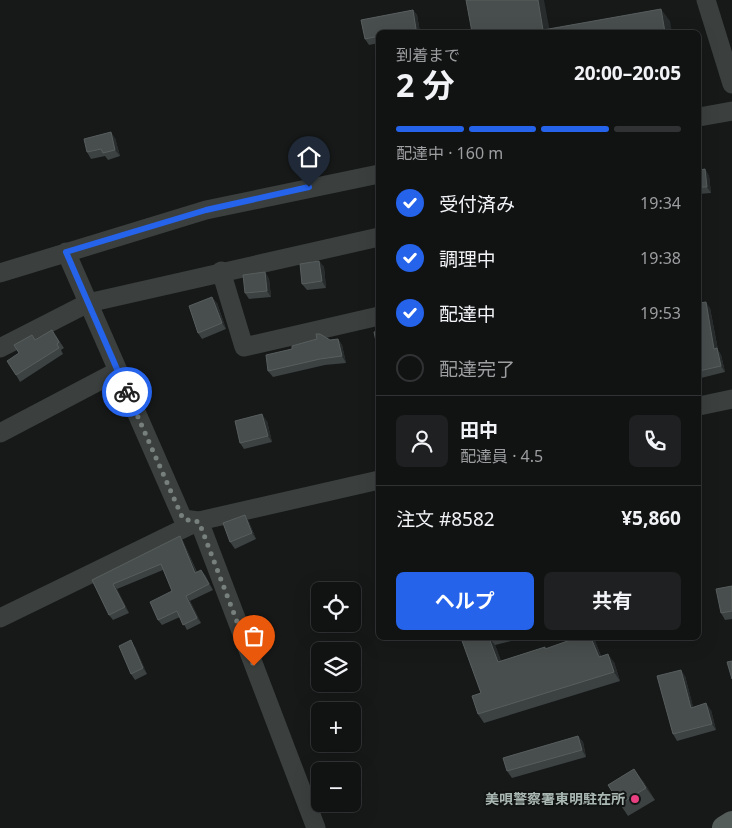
<!DOCTYPE html>
<html lang="ja">
<head>
<meta charset="utf-8">
<style>
  :root { --surface:#111313; --page:#1e2021; --text:#f1f3f6; --muted:#9c9ea0; --line:#303233; --accent:#2563eb }
  body { margin:0; font-family:"Noto Sans","Noto Sans JP",sans-serif; background:var(--page); color:var(--text); height:100vh; display:flex; flex-direction:column; font-size:19px; white-space:nowrap }
  * { box-sizing:border-box; margin:0 }
  p { font-size:16px; color:var(--muted) }
  .icon { flex:none; width:28px; height:28px; fill:none; stroke:currentColor; stroke-width:2; stroke-linecap:round; stroke-linejoin:round }
  .map { position:relative; flex:1; overflow:hidden }
  .side { position:absolute; left:376px; top:30px; width:325px; height:610px; display:flex; flex-direction:column; background:var(--surface); border-radius:8px; box-shadow:0 5px 20px #0002,0 0 0 1px var(--line) }
  .side>* { flex:none }
  .buttons { position:absolute; left:311px; top:582px; display:grid; gap:10px }
  .buttons a { display:grid; place-items:center; width:50px; height:50px; border-radius:8px; background:var(--surface); box-shadow:0 5px 20px #0002,0 0 0 1px var(--line); font-size:25px }
  .pin { position:absolute; display:grid; place-items:center; width:42px; height:42px; color:#fff; margin:-51px -21px; border-radius:50% 50% 50% 0; rotate:-45deg; box-shadow:0 0 5px #0007 }
  .pin .icon { rotate:45deg }
  .courier { position:absolute; display:grid; place-items:center; width:50px; height:50px; margin:-25px; border:4px solid #2563eb; border-radius:50%; background:#fff; color:#222; box-shadow:0 1px 6px #0007 }
  .summary em { font-style:normal; font-weight:700 }
  .summary div { display:flex; flex-direction:column-reverse }
  .summary { display:flex; align-items:center; justify-content:space-between; height:85px; padding:0 20px }
  h1 { font-size:32px; font-weight:700; line-height:38px }
  .bar { display:grid; grid-template-columns:repeat(4,1fr); gap:8px 5px; align-content:center; height:60px; padding:0 20px }
  .bar i { height:6px; border-radius:4px; background:var(--line) }
  .bar .on { background:var(--accent) }
  .bar p { grid-column:span 4 }
  .line { display:flex; align-items:center; gap:12px; padding:0 20px; border-top:1px solid var(--line) }
  .line div { flex:1 }
  .round { display:grid; place-items:center; flex:none; width:52px; height:52px; border-radius:8px; background:var(--page) }
  ol { padding:0 20px; list-style:none }
  li { display:flex; align-items:center; gap:15px; height:55px }
  li p { margin-inline-start:auto }
  li .icon { padding:5px; border-radius:50%; background:var(--accent); color:#fff; stroke-width:4 }
  li:last-child { color:var(--muted) }
  li i { width:28px; height:28px; border:2px solid var(--line); border-radius:50% }
  .cta { display:flex; gap:10px; margin-top:auto; padding:10px 20px }
  .cta a { flex:1; height:58px; border-radius:8px; background:var(--accent); color:#fff; font-size:20px; font-weight:700; line-height:58px; text-align:center }
  .cta a+a { background:var(--page); color:var(--text) }
  .map>svg:first-child { display:block }
  .lines { fill:none; stroke-linecap:round; stroke-linejoin:round }
  .minor { stroke:#3b403f; stroke-width:19 }
  .major { stroke:#555d5b; stroke-width:24 }
  .wall { fill:#3c4141 }
  .shaded-wall { fill:#282c2c }
  .building { fill:#484e4d; stroke:#575e5d }
  .done { stroke:#77807d; stroke-width:5; stroke-dasharray:0 9 }
  .route { stroke:#2563eb; stroke-width:6 }
  .poi-dot { fill:#e94081; stroke:#121414; stroke-width:2 }
  .labels { text-anchor:middle; stroke-width:4; stroke-linejoin:round; paint-order:stroke }
  .poi-label { font-size:14px; font-weight:bold; fill:#aab8b3; stroke:#121414; text-anchor:end }
</style>
</head>
<body>
<div class="map">
<svg width="732" height="828" viewBox="0 0 732 828">
  <rect width="100%" height="100%" fill="#171919"/>
  <g class="lines">
    <path class="minor" d="M706 0 732 84
      M699 117 732 111
      M66 252 183 519 199 521
      M221 271 244 347 379 316
      M0 273 206 210 379 174
      M0 348 88 303 379 237
      M699 406 732 399
      M0 433 118 371
      M199 521 316 828
      M0 618 199 521 379 480"/>
    <path class="major" d="M724 828 732 823"/>
  </g>
  <path class="wall" d="M413 10 417 15 420 32H379V43L369 45 365 39 361 20Z
    M115 138 120 156 108 160 105 156 91 159 87 152Z
    M705 169 709 176 711 193 699 194V170Z
    M319 261 324 267 326 288 307 290 302 284Z
    M265 272 269 279 271 297 249 299 245 293Z
    M217 303 226 329 202 339 198 333Z
    M699 303 710 308 718 350 721 355 725 372 701 378 699 375Z
    M56 336 64 348 61 350 63 354 20 382 16 375 19 353 35 340Z
    M338 339 342 345 346 363 325 365 273 377 268 371 292 349Z
    M267 421 272 442 244 449 240 443Z
    M245 515 249 522 256 539 235 549 230 542Z
    M180 536 183 541 197 572 205 575 213 590 190 601 201 623 187 630 180 617 162 625 158 620 172 591 163 570 117 589 129 613 113 620 109 615 92 580Z
    M732 586V619L725 620 721 613Z
    M461 638H523L495 645 501 661 545 647 546 649 595 641 601 656 614 662 620 681 484 723 478 714 481 693Z
    M135 647 147 674 135 680 131 674Z
    M685 676 693 707 711 710 716 730 677 741 673 734Z
    M578 736 583 742 586 757 512 778 507 771Z
    M643 781 655 800 628 816 620 804Z"/>
  <path class="shaded-wall" d="M538 0H544L550 32 543 30Z
    M661 9 670 21 672 32H665Z
    M413 10 417 15 420 32H419L416 29Z
    M111 132 115 138 120 156 115 150Z
    M705 169 709 176 711 193 707 187Z
    M319 261 324 267 326 288 322 281Z
    M265 272 269 279 271 297 267 291Z
    M212 297 217 303 226 329 222 323Z
    M706 302 710 308 718 350 721 355 725 372 721 366 714 349Z
    M338 339 342 345 346 363 342 356Z
    M262 414 267 421 272 442 268 436Z
    M245 515 249 522 256 539 252 533Z
    M180 536 183 541 199 578 195 573Z
    M201 570 205 575 213 590 209 584Z
    M113 584 117 589 129 613 125 607Z
    M186 596 190 601 201 623 197 618Z
    M489 638 495 645 504 670 498 662Z
    M591 638H592L595 641 604 665 599 657Z
    M131 640 135 647 147 674 143 668Z
    M608 654 614 662 620 681 614 672Z
    M681 670 685 676 695 714 691 708Z
    M706 703 711 710 716 730 712 724Z
    M578 736 583 742 586 757 582 750Z
    M634 769 643 781 655 800 646 788Z"/>
  <path class="building" d="M466 0H538L543 30 661 9 665 32H472Z
    M413 10 416 29 409 30 410 32H379V36L365 39 361 20Z
    M111 132 115 150 103 153 101 149 87 152 84 139Z
    M705 169 707 187H699V170Z
    M319 261 322 281 302 284 300 264Z
    M265 272 267 291 245 293 243 275Z
    M212 297 222 323 198 333 189 306Z
    M706 302 714 349 717 348 721 366 699 371V303Z
    M52 330 59 342 57 344 59 348 16 375 7 361 19 353 14 345 32 335 35 340Z
    M379 331V351H378L374 332Z
    M316 334H320L330 340 338 339 342 356 320 359 268 371 266 355 292 349V346L317 339Z
    M262 414 268 436 240 443 235 421Z
    M245 515 252 533 230 542 223 523Z
    M180 536 195 573 201 570 209 584 186 596 197 618 183 625 177 611 158 620 150 602 172 591 161 564 113 584 125 607 109 615 92 580Z
    M732 586V611L721 613 716 589Z
    M461 638H489L498 662 545 647V649L576 638H591L599 657 608 654 614 672 478 714 472 696 481 693Z
    M131 640 143 668 131 674 119 646Z
    M732 661V679L727 662Z
    M681 670 691 708 706 703 712 724 673 734 657 676Z
    M578 736 582 750 507 771 503 758Z
    M634 769 646 788 620 804 608 785Z"/>
  <g class="lines">
    <path class="done" d="M127 392 183 519 199 522 254 666"/>
    <path class="route" d="M127 392 66 252 206 210 309 187"/>
  </g>
  <circle class="poi-dot" cx="635" cy="799" r="5"/>
  <g class="labels">
    <g class="poi-label">
      <text x="625" y="804">美唄警察署東明駐在所</text>
    </g>
  </g>
</svg>
<div class="buttons">
<a><svg class="icon" aria-label="locate" viewBox="0 0 24 24"><circle cx="12" cy="12" r="6"/><path d="M12 2v4M12 18v4M2 12h4M18 12h4"/></svg></a>
<a><svg class="icon" aria-label="layers" viewBox="0 0 24 24"><path d="M12 4l9 5-9 5-9-5zM3 14l9 5 9-5"/></svg></a>
<a>+</a>
<a>−</a>
</div>
<div class="pin" style="left:254px;top:666px;background:#ea580c"><svg class="icon" aria-label="bag" viewBox="0 0 24 24"><path d="M5 8h14l-1 12H6zM9 8a3 3 0 0 1 6 0"/></svg></div>
<div class="pin" style="left:309px;top:187px;background:#1f2937"><svg class="icon" aria-label="home" viewBox="0 0 24 24"><path d="M3 11l9-7 9 7M6 9v11h12V9"/></svg></div>
<div class="courier" style="left:127px;top:392px"><svg class="icon" aria-label="bike" viewBox="0 0 24 24"><circle cx="6" cy="16" r="4"/><circle cx="18" cy="16" r="4"/><path d="M6 16l4-8h5l3 8M10 8l3 8H6M13 5h3"/></svg></div>
<section class="side">
<div class="summary"><div><h1>2 分</h1><p>到着まで</p></div><em>20:00–20:05</em></div>
<div class="bar"><i class="on"></i><i class="on"></i><i class="on"></i><i></i><p>配達中 · 160 m</p></div>
<ol>
<li><svg class="icon" aria-label="check" viewBox="0 0 24 24"><path d="M5 12l5 5 9-10"/></svg>受付済み<p>19:34</p></li>
<li><svg class="icon" aria-label="check" viewBox="0 0 24 24"><path d="M5 12l5 5 9-10"/></svg>調理中<p>19:38</p></li>
<li><svg class="icon" aria-label="check" viewBox="0 0 24 24"><path d="M5 12l5 5 9-10"/></svg>配達中<p>19:53</p></li>
<li><i></i>配達完了</li>
</ol>
<div class="line" style="height:90px"><a class="round"><svg class="icon" aria-label="person" viewBox="0 0 24 24"><circle cx="12" cy="8" r="4"/><path d="M4 21q1-7 8-7t8 7"/></svg></a><div><b>田中</b><p>配達員 · 4.5</p></div><a class="round"><svg class="icon" aria-label="phone" viewBox="0 0 24 24"><path d="M5 4h4l2 5-3 2q2 4 5 5l2-3 5 2v4C11 20 4 13 5 4z"/></svg></a></div>
<div class="line" style="height:65px"><div>注文 #8582</div><b>¥5,860</b></div>
<div class="cta"><a>ヘルプ</a><a>共有</a></div>
</section>
</div>
</body>
</html>
